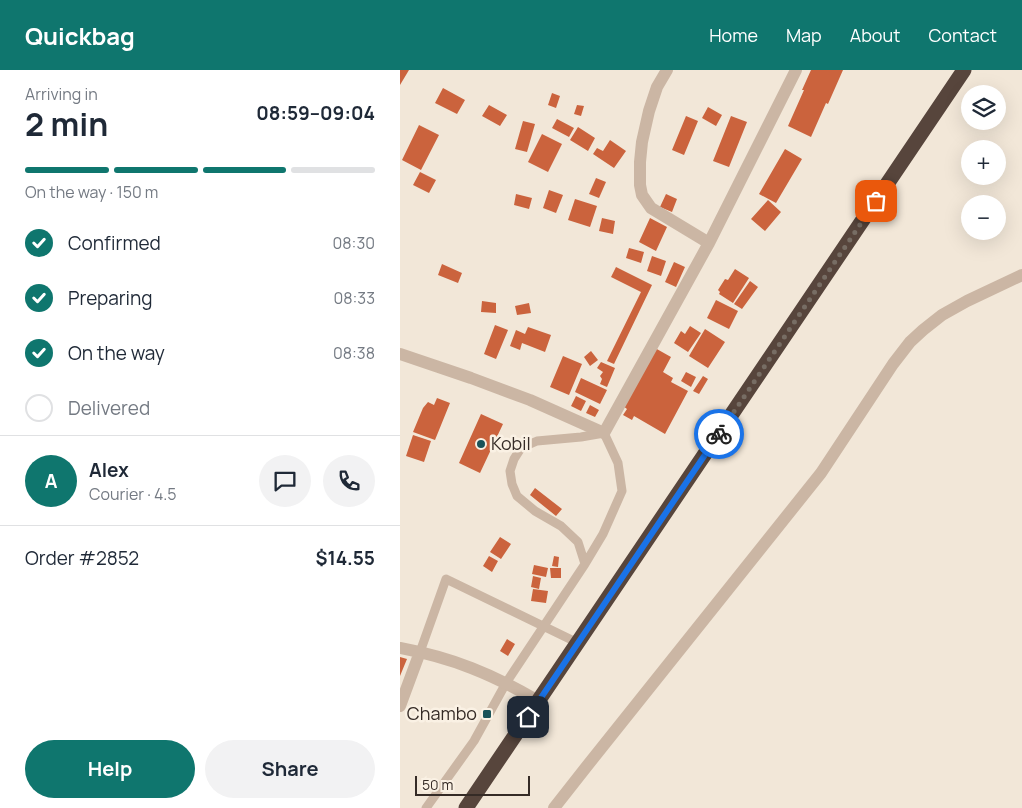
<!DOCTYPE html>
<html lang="en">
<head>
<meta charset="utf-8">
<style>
  :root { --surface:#fff; --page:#f2f2f3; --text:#1f2937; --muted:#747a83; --line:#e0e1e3; --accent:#0f766e }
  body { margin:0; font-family:Manrope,sans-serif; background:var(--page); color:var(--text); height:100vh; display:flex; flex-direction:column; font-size:19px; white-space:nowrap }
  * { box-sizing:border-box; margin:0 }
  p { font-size:16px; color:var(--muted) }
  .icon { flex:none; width:28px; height:28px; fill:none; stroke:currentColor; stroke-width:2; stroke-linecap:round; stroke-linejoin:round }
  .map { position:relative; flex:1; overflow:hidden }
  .drawer { display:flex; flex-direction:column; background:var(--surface); width:400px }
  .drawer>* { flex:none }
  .controls { position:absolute; left:561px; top:15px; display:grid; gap:10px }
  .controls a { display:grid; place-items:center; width:45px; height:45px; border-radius:50%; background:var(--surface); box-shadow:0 5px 20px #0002; font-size:25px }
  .scale { position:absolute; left:15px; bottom:12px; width:115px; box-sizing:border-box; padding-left:5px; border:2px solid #352b26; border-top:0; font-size:14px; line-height:18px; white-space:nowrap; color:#352b26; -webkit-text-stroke:4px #faf1e4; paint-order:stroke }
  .pin { position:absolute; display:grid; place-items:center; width:42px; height:42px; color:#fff; margin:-21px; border-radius:10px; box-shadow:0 2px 8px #0006 }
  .courier { position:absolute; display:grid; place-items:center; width:50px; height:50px; margin:-25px; border:4px solid #1a73e8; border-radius:50%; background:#fff; color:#222; box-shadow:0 1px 6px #0007 }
  .head em { font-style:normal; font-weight:700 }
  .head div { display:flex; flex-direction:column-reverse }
  .head { display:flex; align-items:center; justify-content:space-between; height:85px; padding:0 25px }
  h1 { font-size:32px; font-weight:700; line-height:38px }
  .bar { display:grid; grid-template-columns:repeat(4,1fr); gap:8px 5px; align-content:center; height:60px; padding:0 25px }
  .bar i { height:6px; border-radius:4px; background:var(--line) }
  .bar .current { background:var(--accent) }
  .bar p { grid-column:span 4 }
  .line { display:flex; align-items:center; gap:12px; padding:0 25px; border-top:1px solid var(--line) }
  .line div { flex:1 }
  .round { display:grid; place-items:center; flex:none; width:52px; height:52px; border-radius:26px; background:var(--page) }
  ol { padding:0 25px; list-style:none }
  li { display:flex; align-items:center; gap:15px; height:55px }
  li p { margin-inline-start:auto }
  li .icon { padding:5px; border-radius:50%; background:var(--accent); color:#fff; stroke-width:4 }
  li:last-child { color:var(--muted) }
  li i { width:28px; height:28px; border:2px solid var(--line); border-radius:50% }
  .cta { display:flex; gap:10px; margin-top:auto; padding:10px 25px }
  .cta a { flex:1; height:58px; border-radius:30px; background:var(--accent); color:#fff; font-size:20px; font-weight:700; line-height:58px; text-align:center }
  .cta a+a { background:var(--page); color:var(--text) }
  header { display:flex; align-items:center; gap:30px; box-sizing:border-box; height:70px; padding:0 25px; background:var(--accent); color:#fff }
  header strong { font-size:24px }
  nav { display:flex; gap:28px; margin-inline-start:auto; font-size:18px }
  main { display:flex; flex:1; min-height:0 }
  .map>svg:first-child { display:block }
  .building { fill:#cb633d }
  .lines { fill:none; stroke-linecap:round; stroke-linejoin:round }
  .lane { stroke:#cbb6a4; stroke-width:9 }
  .street { stroke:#cbb6a4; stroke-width:12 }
  .highway { stroke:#57453c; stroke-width:15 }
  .done { stroke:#776d64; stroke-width:5; stroke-dasharray:0 9 }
  .route { stroke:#1a73e8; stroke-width:6 }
  .poi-dot { fill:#1a5359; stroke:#faf1e4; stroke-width:2 }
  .labels { text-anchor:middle; stroke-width:5; stroke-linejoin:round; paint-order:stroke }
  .poi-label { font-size:18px; fill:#352b26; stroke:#faf1e4; text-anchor:start }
</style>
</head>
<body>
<header>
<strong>Quickbag</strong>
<nav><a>Home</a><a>Map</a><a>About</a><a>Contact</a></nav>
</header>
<main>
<section class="drawer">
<div class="head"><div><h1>2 min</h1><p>Arriving in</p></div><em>08:59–09:04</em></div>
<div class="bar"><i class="current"></i><i class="current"></i><i class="current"></i><i></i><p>On the way · 150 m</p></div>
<ol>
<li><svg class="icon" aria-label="check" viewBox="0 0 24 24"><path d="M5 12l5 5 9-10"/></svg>Confirmed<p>08:30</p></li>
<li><svg class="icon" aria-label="check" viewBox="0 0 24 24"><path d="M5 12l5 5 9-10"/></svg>Preparing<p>08:33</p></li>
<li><svg class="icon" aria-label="check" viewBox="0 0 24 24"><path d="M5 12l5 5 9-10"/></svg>On the way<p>08:38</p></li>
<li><i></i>Delivered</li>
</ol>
<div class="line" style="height:90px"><b class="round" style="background:var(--accent);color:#fff">A</b><div><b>Alex</b><p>Courier · 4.5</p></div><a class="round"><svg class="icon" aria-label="chat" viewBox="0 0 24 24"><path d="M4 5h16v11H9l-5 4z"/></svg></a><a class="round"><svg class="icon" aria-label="phone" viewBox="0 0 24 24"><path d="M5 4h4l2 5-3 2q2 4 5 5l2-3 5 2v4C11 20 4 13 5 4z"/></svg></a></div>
<div class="line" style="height:65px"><div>Order #2852</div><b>$14.55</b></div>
<div class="cta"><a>Help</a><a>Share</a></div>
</section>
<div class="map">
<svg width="622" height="738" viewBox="0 0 622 738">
  <rect width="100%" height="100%" fill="#f2e7d8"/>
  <path class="building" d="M0 0H9L0 15Z
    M411 0H443L428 34 426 33 411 67 388 56 404 20H402Z
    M43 18 65 30 57 44 35 33Z
    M152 23 160 26 156 38 148 35Z
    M89 35 107 45 100 56 82 46Z
    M177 35 184 36 181 46 174 44Z
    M308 37 322 45 316 56 302 48Z
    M286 46 298 51 284 85 272 80Z
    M331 46 347 52 329 97 313 91Z
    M157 49 174 58 169 67 152 58Z
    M123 51 135 54 127 82 115 79Z
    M19 55 39 65 21 100 2 90Z
    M178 57 195 68 188 81 170 70Z
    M142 64 162 74 148 102 128 92Z
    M210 70 226 81 214 98 193 84 197 78 203 81Z
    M385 79 402 89 376 133 359 124Z
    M20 102 36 110 29 123 13 115Z
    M196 108 206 112 199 128 189 124Z
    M149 120 163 125 156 143 143 138Z
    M116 124 132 128 129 139 114 135Z
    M266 124 277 129 272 142 260 137Z
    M175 129 197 136 190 157 168 150Z
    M368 130 381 142 365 161 351 149Z
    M202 148 215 151 213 164 199 161Z
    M250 148 267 157 256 181 239 172Z
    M229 178 244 182 241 193 226 188Z
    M252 186 266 191 261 206 247 201Z
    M274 192 285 197 276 217 265 212Z
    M42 194 62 203 58 213 38 205Z
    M216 197 252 215 214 294 207 291 241 222 211 207Z
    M335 199 349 208 333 233 319 224 320 222 318 220 325 209 328 210Z
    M350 211 358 217 342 239 334 234Z
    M316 230 338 241 329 259 307 248Z
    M82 231 96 233V243L81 242Z
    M129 233 131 243 117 245 115 236Z
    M95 255 108 260 96 289 84 284Z
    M290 256 301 263 288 282 274 273 281 261 285 264Z
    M128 257 151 265 145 282 122 273 120 280 110 276 116 260 125 264Z
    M305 259 325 272 308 298 289 286Z
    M255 278 271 287 263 302 273 308 271 312 288 321 265 364 234 346 232 350 223 345 227 339 223 336Z
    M191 281 198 290 190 296 184 287Z
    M163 286 182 294 169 325 150 317Z
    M201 292 215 298 207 317 200 314 202 309 200 306 203 302 197 298Z
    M286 302 296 307 291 317 281 311Z
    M303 306 308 309 299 324 293 321Z
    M181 308 207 320 200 334 175 322Z
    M176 326 186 331 181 341 171 336Z
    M37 328 50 333 35 370 13 362 23 338 28 332 34 335Z
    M190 335 199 340 195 347 186 343Z
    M81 344 103 354 80 403 59 393Z
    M13 365 31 371 24 392 6 386Z
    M135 418 162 439 156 446 130 425Z
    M100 467 111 474 101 489 90 482Z
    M89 486 98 491 92 502 83 496Z
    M154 486 159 487 158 497 152 496Z
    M134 495 148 498 146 507 132 504Z
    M150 498H161V508H151Z
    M133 506 141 508 139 519 131 517Z
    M133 519 148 521 146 533 131 531Z
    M107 569 115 574 108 586 100 581Z
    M0 587 7 589 0 606Z"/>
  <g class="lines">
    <path class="lane" d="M20 582 46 509 178 573
      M26 738 74 671 106 613 185 494 178 472 161 456 135 441 117 426 112 414 110 401 114 389 121 378 137 371 181 367 204 363 218 393 222 421 203 464 185 494"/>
    <path class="street" d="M267 0 257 17 249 41 242 72 240 92V115L242 125 251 138 309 173
      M0 284 71 308 130 330 204 363 309 173 396 0
      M0 578C53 588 92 604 138 631
      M0 636 20 582
      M154 738 187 696 421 403 493 294 510 272 523 260 542 245 567 231 622 205"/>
    <path class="highway" d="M66 738 564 0"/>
  </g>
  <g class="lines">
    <path class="done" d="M319 364 476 131"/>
    <path class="route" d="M128 647 319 364"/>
  </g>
  <g class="poi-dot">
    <circle cx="81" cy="374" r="5"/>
    <rect x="82" y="639" width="10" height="10" rx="2.5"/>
  </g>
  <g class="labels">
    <g class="poi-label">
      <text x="91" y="380">Kobil</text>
      <text x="77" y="650" text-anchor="end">Chambo</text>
    </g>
  </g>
</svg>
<div class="controls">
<a><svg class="icon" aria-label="layers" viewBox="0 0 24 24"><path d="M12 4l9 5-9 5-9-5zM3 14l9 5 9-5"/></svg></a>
<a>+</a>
<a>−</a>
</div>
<div class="scale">50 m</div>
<div class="pin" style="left:476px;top:131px;background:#ea580c"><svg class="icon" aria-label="bag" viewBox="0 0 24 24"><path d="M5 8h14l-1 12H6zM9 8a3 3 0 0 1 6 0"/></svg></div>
<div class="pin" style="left:128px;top:647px;background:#1f2937"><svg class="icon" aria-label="home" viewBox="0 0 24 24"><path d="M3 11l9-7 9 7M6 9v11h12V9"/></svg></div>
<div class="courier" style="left:319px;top:364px"><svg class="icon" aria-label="bike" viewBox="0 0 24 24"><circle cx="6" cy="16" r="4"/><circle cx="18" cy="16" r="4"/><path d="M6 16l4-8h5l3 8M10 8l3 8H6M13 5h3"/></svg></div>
</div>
</main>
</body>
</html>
